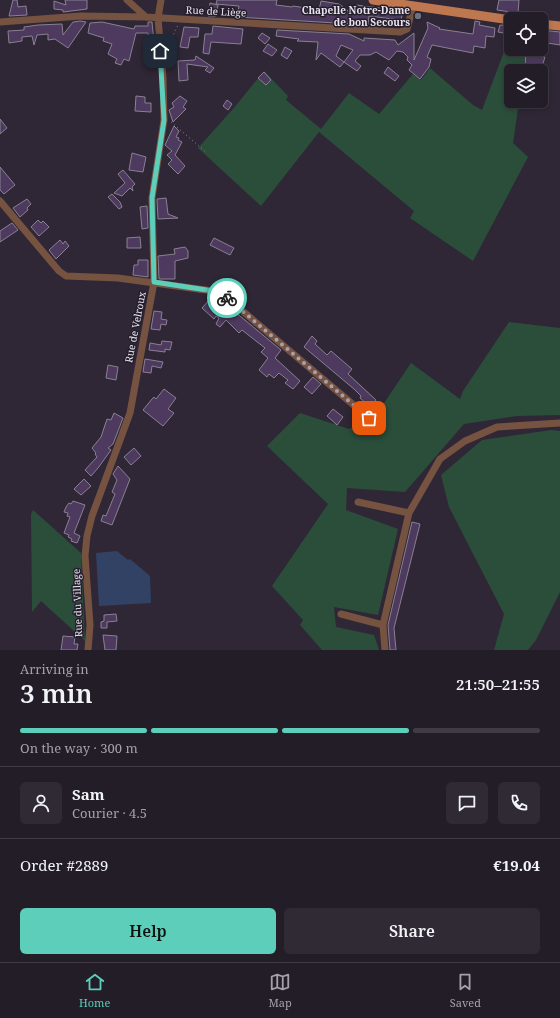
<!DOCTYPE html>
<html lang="en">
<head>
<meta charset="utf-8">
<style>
  :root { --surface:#231d28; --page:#2f2a34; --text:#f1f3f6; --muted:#a3a2a8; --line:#403b45; --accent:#5cceba }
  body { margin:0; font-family:"Noto Serif",serif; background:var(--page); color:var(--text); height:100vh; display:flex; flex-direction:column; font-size:15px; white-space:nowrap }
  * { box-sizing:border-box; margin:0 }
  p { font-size:13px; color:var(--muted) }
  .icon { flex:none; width:22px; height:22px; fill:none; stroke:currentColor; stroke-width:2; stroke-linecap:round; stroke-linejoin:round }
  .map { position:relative; height:650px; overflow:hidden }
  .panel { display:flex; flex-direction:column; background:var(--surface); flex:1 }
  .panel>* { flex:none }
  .controls { position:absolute; left:504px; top:12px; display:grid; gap:8px }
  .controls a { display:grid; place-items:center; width:44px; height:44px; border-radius:6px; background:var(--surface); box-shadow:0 2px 6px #0003,0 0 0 1px var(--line); font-size:20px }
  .pin { position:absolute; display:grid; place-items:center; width:34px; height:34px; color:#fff; margin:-17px; border-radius:8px; box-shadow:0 2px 6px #0006 }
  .courier { position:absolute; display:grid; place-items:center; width:40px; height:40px; margin:-20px; border:3px solid #5cceba; border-radius:50%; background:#fff; color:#222; box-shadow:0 1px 5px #0007 }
  .headline em { font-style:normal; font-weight:600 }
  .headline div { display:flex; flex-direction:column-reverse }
  .headline { display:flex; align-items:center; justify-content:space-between; height:68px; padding:0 20px }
  h1 { font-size:26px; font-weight:600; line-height:30px }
  .bar { display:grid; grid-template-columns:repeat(4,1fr); gap:6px 4px; align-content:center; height:48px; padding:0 20px }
  .bar i { height:5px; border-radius:3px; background:var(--line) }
  .bar .selected { background:var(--accent) }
  .bar p { grid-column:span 4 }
  .line { display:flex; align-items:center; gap:10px; padding:0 20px; border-top:1px solid var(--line) }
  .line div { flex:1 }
  .round { display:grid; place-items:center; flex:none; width:42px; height:42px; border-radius:6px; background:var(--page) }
  .cta { display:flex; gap:8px; margin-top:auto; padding:8px 20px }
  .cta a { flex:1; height:46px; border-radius:6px; background:var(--accent); color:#111; font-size:16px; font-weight:600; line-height:46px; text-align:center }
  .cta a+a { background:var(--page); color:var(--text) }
  .dock { display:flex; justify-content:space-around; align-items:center; height:56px; border-top:1px solid var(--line); background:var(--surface); font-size:11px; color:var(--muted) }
  .dock a { display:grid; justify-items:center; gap:2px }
  .dock .selected { color:var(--accent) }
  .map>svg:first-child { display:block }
  .green { fill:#2b4e3b }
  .water { fill:#314265 }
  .building { fill:#4d3a5e; stroke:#898192 }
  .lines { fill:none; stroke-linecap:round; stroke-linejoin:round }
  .path { stroke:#87818d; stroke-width:1; stroke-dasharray:1 3; stroke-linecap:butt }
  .minor { stroke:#765240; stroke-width:7 }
  .major { stroke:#bf7750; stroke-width:9 }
  .done { stroke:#a7a1ad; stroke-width:4; stroke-dasharray:0 7.2 }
  .route { stroke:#5cceba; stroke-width:5 }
  .worship-dot { fill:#6b7280; stroke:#251e2c; stroke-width:1.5 }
  .labels { text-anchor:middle; stroke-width:3; stroke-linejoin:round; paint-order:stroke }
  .poi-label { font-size:10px; font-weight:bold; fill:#e8e3ed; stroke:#251e2c; text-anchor:end }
  .street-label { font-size:10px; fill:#e8e3ed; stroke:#251e2c }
</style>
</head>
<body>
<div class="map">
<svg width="560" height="650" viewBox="0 0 560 650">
  <rect width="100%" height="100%" fill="#2f2736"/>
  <path class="green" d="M511 33V49H527L523 71H511V101H519L513 143 528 157 473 261 410 218 414 211 319 132 261 206 198 148 233 109 264 71 288 96 286 100 321 129 349 93 379 114 413 74 421 80 430 68 473 105 482 110Z
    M509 322 560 328V415L517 416 464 424 405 492 347 488 346 510 398 529 378 615 334 607 336 627 374 635 379 650H322L300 625 303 620 272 586 328 504 267 446 300 413 349 429 374 418 411 363 460 399 463 391Z
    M551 430 560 431V592L536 640 528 650H494L504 614 449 507 441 475 482 440Z
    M33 510 81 553 85 641 41 601 32 612 31 514Z"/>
  <path class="water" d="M117 551 128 560 130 559 150 576 151 603 99 606 96 553Z"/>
  <path class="building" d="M13 0H17L18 7 26 6 27 15 9 16Z
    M65 0H87V9L63 12V10L54 9V1L66 5Z
    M217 0H277L276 5 292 7 293 6 319 10 321 1 339 4 351 13 356 5 403 11 401 20 369 16 368 25 237 17 239 6 216 4Z
    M499 0H519L518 13 497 10Z
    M210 3 218 5 216 16H208Z
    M80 21 86 22 68 48 55 39 48 40V34L37 35 34 45 32 36 22 37V41L9 43 8 31 24 30V27L38 25 62 24 63 35 73 22Z
    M475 21 480 22 479 25 495 28 494 37 486 36 485 48 474 46 473 53 432 45 427 57 431 59 429 67 420 79 409 70 412 65 407 60 408 57 403 52 397 51 389 60 376 52 370 55H360L355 61 361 66 357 71 344 62 353 50 341 45 336 56 344 62 340 67 321 53 316 60 318 42 297 41 299 39 276 36 277 30 349 34 364 41V38L395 40 398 45 414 33V60L428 28 427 22 440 28 439 29 473 34Z
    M102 22 134 29 135 26H148V22H152L155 53 148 54V33H136L129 61 124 59 121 65 115 63 117 59 108 54 112 44 103 41 104 38 88 33 90 23Z
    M500 25 511 26 510 34 498 32Z
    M213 26 243 29 241 44 211 42 209 54 203 53 205 34H212Z
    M184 27 199 28 198 37H190L188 48 180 47Z
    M541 30 560 32V45L541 42Z
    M262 33 270 38 265 44 258 38Z
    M268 44 277 50 272 56 263 51Z
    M285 47 292 51 287 59 281 55Z
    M526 53 545 57 541 70 525 67Z
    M196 56 214 68 210 73 205 70 208 67 187 64 188 80 179 81 178 61 195 60Z
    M388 67 399 76 395 81 384 73Z
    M264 72 271 80 266 85 258 78Z
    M136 96 145 97V103H151V112L135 111Z
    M180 96 187 101 183 107 186 109 173 122 169 110 174 107 172 103Z
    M227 100 232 104 228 110 223 106Z
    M0 119 7 128 0 134Z
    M174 126 179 131 176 137 179 138 178 140 182 142 175 155 185 166 178 174 168 164 172 160 167 155 172 151 165 145Z
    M132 153 146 157 143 172 129 170Z
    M0 167 15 185 4 194 0 190Z
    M123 170 135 184 132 187 133 191 130 188 122 196 114 193 125 183 118 174Z
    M112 194 120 202 122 207 119 209 108 197Z
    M166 198 168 214 178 218 158 219 157 199Z
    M27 199 31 204 27 208 28 210 20 217 13 208Z
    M147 206 148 228 142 229 140 207Z
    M38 220 41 223 43 221 49 227 39 236 31 227Z
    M12 223 18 230 0 242V231Z
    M140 237 141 248H127V238Z
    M214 238 234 248 230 255 210 245Z
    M60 240 63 244 65 241 69 246 56 259 49 250Z
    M185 247 188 251V258L175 261V279H159L158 256 175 254 174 249Z
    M138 260H148V277L133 275 134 265H138Z
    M211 298 232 313 234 311 281 350 275 358 300 381 293 389 285 383 288 380 279 373 274 378 269 374 267 377 259 370 268 358 261 352 265 348 256 341 242 330 239 333 226 320 220 327 216 324 219 318 216 316 214 319 202 308Z
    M154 311 162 312 161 319 167 320 166 325 161 324 160 330 151 329Z
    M312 336 317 341 315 344 327 355 331 351 352 369 348 374 376 400 370 407 360 398 361 396 354 389 304 347Z
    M162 341 172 342 170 350 165 349V352L149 350 150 343 161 345Z
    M145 359 163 362 161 368 152 366 151 373 143 372Z
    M108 365 118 367 116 380 106 378Z
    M313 377 321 384 312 394 304 387Z
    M164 389 176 398 168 409 174 413 163 426 143 410 152 399 154 397 156 399Z
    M333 409 343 417 337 425 327 416Z
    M114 413 123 418 113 444 108 448 111 450 98 468 91 476 85 470 97 457 95 454 96 453 92 448 101 437 107 419 111 420Z
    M134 448 141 456 131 465 124 457Z
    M118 466 130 479 112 525 101 521 103 515 106 516 115 494 112 492 117 480 113 474Z
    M84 479 91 486 81 495 74 489Z
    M73 501 85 505 74 533 80 536 77 543 71 541 72 539 68 537 69 535 64 533 70 517 67 516 68 513 64 512 66 507 69 503 71 504Z
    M412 522 420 524 394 628 396 650H390L388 625Z
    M116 614 117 621 107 622V628H101V622L104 621V615Z
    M103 635 117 636 116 650H105Z
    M63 636 75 637 74 644H78L77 650H61Z"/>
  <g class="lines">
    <path class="path" d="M168 45 178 25
      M171 122 207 153"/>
    <path class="minor" d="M127 0 146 17
      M0 22 81 16 146 17 400 32 407 29 413 6
      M0 201 59 271 66 276 118 278 220 292 369 418
      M358 502 409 513
      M341 614 383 625
      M88 650 90 625 85 556 87 536 92 516 130 413 154 282 152 198 164 120 163 78 158 18 161 0
      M385 650 383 625 409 513 440 459 465 441 497 427 560 423"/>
    <path class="major" d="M373 0 511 20
      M541 24 560 26"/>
  </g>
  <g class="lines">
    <path class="done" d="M227 298 369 418"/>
    <path class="route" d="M160 51 164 120 152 198 154 282 220 292 227 298"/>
  </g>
  <circle class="worship-dot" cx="418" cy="16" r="4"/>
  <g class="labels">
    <g class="poi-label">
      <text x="410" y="14">Chapelle Notre-Dame<tspan x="410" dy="12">de bon Secours</tspan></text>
    </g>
    <g class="street-label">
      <text transform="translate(216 11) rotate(3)" y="4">Rue de Liège</text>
      <text transform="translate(135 327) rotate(-79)" y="4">Rue de Velroux</text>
      <text transform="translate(77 603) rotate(-92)" y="4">Rue du Village</text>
    </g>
  </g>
</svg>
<div class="controls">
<a><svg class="icon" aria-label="locate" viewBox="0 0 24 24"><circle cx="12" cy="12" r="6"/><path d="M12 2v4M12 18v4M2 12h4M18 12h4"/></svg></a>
<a><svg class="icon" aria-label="layers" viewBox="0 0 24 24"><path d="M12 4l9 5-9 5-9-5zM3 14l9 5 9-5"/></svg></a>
</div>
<div class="pin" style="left:369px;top:418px;background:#ea580c"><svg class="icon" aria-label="bag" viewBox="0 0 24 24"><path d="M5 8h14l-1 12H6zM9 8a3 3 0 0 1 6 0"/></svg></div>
<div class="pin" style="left:160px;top:51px;background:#1f2937"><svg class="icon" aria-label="home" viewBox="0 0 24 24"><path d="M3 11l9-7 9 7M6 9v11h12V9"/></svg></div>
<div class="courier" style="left:227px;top:298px"><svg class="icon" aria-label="bike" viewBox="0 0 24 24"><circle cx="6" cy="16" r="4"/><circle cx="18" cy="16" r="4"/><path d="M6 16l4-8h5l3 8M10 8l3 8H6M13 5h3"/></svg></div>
</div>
<section class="panel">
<div class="headline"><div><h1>3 min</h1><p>Arriving in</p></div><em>21:50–21:55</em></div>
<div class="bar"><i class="selected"></i><i class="selected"></i><i class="selected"></i><i></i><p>On the way · 300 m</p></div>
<div class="line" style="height:72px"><a class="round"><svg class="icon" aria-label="person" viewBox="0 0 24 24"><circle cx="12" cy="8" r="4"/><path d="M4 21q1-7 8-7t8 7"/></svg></a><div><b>Sam</b><p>Courier · 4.5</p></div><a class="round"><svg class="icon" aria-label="chat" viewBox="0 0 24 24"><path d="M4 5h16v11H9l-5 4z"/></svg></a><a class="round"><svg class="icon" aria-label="phone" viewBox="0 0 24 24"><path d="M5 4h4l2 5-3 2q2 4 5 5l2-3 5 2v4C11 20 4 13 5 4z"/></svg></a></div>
<div class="line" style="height:52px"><div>Order #2889</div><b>€19.04</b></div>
<div class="cta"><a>Help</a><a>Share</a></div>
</section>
<nav class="dock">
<a class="selected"><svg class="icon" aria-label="home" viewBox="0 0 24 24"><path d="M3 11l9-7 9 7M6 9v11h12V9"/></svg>Home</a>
<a><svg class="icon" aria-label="map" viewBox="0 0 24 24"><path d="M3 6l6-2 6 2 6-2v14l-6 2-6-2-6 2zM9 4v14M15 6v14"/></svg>Map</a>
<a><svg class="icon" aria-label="saved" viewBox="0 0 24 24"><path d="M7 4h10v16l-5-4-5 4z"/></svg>Saved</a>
</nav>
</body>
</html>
